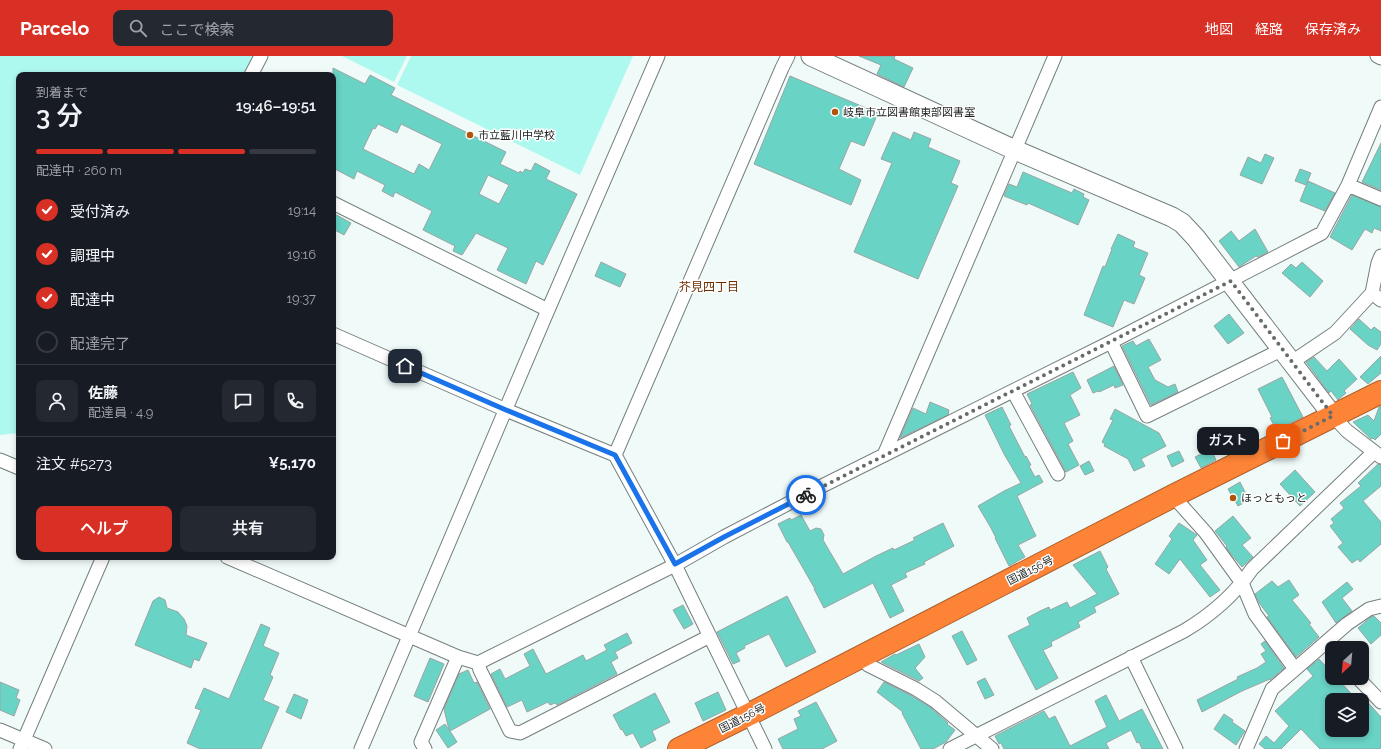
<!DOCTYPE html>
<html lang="ja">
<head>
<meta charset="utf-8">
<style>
  :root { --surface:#171b24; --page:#242831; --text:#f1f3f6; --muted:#9ea1a6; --line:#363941; --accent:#d93025 }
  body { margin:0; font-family:Raleway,"Noto Sans JP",sans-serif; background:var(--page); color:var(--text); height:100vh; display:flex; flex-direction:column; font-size:15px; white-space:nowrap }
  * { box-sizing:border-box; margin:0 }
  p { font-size:13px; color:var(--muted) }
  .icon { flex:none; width:22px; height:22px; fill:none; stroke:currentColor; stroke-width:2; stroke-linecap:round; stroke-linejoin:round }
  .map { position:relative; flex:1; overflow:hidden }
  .details { position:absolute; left:16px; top:16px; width:320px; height:488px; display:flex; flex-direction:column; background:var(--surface); border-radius:8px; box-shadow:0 2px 6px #0003 }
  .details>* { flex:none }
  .needle { width:26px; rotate:206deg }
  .tools { position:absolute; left:1325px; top:585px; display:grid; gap:8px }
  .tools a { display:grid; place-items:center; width:44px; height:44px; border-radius:8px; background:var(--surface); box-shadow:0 2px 6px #0003; font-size:20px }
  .pin { position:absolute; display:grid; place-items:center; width:34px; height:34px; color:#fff; margin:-17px; border-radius:8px; box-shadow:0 2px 6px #0006 }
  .courier { position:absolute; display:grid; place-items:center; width:40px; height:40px; margin:-20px; border:3px solid #1a73e8; border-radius:50%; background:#fff; color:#222; box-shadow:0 1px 5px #0007 }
  .bubble { position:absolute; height:28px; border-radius:8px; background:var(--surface); box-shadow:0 2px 6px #0003; font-size:13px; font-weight:600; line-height:28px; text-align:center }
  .overview em { font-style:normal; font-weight:600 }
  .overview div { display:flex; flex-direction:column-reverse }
  .overview { display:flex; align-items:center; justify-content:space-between; height:68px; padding:0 20px }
  h1 { font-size:26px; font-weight:600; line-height:30px }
  .bar { display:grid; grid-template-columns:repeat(4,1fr); gap:6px 4px; align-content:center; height:48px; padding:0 20px }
  .bar i { height:5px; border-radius:3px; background:var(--line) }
  .bar .active { background:var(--accent) }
  .bar p { grid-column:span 4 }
  .line { display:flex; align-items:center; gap:10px; padding:0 20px; border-top:1px solid var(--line) }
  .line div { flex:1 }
  .round { display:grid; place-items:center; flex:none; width:42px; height:42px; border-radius:8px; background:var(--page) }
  ol { padding:0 20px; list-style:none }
  li { display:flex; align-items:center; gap:12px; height:44px }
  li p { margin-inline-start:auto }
  li .icon { padding:4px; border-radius:50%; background:var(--accent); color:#fff; stroke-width:4 }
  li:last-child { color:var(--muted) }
  li i { width:22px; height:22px; border:2px solid var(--line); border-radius:50% }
  .action { display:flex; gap:8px; margin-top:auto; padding:8px 20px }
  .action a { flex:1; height:46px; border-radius:8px; background:var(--accent); color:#fff; font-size:16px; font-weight:600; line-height:46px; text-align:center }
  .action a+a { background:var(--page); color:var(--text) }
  header { display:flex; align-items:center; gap:24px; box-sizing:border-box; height:56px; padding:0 20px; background:var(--accent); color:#fff }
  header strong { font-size:19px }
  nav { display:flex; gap:22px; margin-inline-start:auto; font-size:14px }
  .search { width:280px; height:36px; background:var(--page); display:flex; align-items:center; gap:10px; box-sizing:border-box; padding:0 14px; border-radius:8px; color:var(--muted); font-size:15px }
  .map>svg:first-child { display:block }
  .green { fill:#aef9ef }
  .building { fill:#69d3c6; stroke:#9aa5a3; fill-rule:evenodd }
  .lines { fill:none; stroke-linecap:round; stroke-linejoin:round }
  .street-casing { stroke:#757f7d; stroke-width:15 }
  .secondary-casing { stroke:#757f7d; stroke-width:21 }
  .highway-casing { stroke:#ae602e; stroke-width:24 }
  .street { stroke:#fff; stroke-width:13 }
  .secondary { stroke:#fff; stroke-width:19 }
  .highway { stroke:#fd8336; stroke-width:22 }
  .done { stroke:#666c6b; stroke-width:4; stroke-dasharray:0 7.2 }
  .route { stroke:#1a73e8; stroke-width:5 }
  .poi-dot { fill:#b2530a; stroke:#fff; stroke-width:1.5 }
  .labels { text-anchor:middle; stroke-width:3; stroke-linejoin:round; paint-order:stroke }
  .poi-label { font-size:11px; fill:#1b1f1e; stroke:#fff; text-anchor:start }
  .street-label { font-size:11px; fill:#1b1f1e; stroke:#fff }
  .neighbourhood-label { font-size:12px; fill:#6b2e02; stroke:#fff }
</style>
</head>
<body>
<header>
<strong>Parcelo</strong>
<div class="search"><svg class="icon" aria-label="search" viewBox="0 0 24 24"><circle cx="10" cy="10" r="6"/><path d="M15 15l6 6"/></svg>ここで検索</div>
<nav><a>地図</a><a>経路</a><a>保存済み</a></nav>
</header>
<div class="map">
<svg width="1381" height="693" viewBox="0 0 1381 693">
  <rect width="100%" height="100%" fill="#f0fbf9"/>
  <path class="green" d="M0 0H255L245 19H19V377L0 379Z
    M342 0H407L394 26Z
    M411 0H633L580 119 397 29Z"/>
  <path class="building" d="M859 0H895L894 3 913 12 904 31 877 18 881 9Z
    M333 12 365 28 370 19 395 32 391 39 506 96 500 108 519 117 520 115 523 117 525 113 531 115 535 107 550 115 546 123 577 138 543 209 536 205 526 228 497 214 508 192 476 177 462 199 453 195 455 190 423 174 432 155 395 136 393 141 382 135 385 129 357 115 354 123 333 112ZM378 68 397 77 401 68 442 88 429 114 419 108 414 118 363 93 373 72 375 73ZM488 119 509 129 499 148 479 138Z
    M790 20 878 57 864 90 851 85 839 113 861 124 851 149 754 108Z
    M893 76 911 84 914 76 931 83 928 91 960 105 951 127 958 130 918 223 854 196 892 107 881 103Z
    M1381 87V134L1362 126Z
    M1265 98 1274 102 1262 128 1240 119 1248 101 1261 107Z
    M1300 113 1311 117 1306 129 1295 125Z
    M1023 116 1072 137 1074 133 1084 138 1083 141 1089 144 1078 169 1028 147 1027 149 1004 140 1009 128 1017 131Z
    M1308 125 1335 137 1325 155 1300 145Z
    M1352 139 1381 151V175L1374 172 1372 177 1365 173 1352 194 1330 181Z
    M333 157 351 167 344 179 333 173Z
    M1255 173 1268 196 1258 201 1256 200 1239 211 1219 185 1231 175 1239 185Z
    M1118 178 1135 186 1133 191 1148 197 1139 219 1145 222 1134 248 1124 244 1113 271 1084 259 1103 210 1105 211 1112 193H1111Z
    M601 206 626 218 620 231 595 220Z
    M1302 206 1323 225 1310 241 1282 217 1291 208 1296 212Z
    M1229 258 1244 277 1228 288 1214 270Z
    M1359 263 1371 274 1374 271 1381 276V288L1377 294 1368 289 1350 273Z
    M1149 283 1161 304 1148 311 1155 324 1168 331 1175 328 1178 336 1151 349 1122 290 1133 285 1136 290Z
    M1381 300V317L1368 328 1360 321Z
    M1314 301 1327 315 1339 303 1357 323 1344 335 1346 337 1339 343 1338 344 1331 335 1329 337 1306 306Z
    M1114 310 1123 329 1115 332 1114 329 1099 336 1098 335 1093 337 1087 324Z
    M1073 316 1081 332 1070 339 1080 359 1064 367 1073 385 1068 388 1079 409 1066 416 1030 349 1032 348 1027 338Z
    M1282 321 1303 361 1278 373 1277 370 1275 371 1270 362 1272 361 1258 333Z
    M930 346 949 354 948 359 900 382 913 352 926 358Z
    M1381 350V378L1375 384 1373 382 1371 383 1353 366 1368 359 1374 365 1379 351Z
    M1002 351 1011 369 1009 370 1025 401 1026 400 1031 409 1029 410 1035 421 1039 419 1043 426 1017 440 1036 480 1018 489 1025 501 1009 510 995 482H996L991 472 978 450 1004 435 1021 427 1004 398 985 359Z
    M1115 353 1159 377 1166 390 1141 403 1145 410 1134 415 1128 403 1104 390 1105 388 1102 386 1113 364 1110 363Z
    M1211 393 1216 404 1201 412 1195 401Z
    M1179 395 1184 405 1172 411 1167 400Z
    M1089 405 1094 415 1085 419 1080 410Z
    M1378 408 1381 409V430L1363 445 1381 466V488L1360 506 1358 503 1352 507 1338 491 1343 487 1330 470 1334 467 1331 463 1344 452 1340 447 1361 430 1358 427Z
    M1295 414 1315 436 1300 450 1280 428Z
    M1240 426 1249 444 1238 450 1228 433Z
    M801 459 810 475 816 472 821 473 824 479 823 484 843 518 876 500 893 492 894 494 915 484 913 482 943 467 954 490 924 506 925 508 905 517 907 521 891 529 904 555 890 562 873 527 824 552 814 533H815L788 486H787L778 468 790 462 791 464Z
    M1233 460 1251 482 1242 489 1253 501 1242 511 1230 497 1226 491 1227 490 1215 475Z
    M1179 467 1197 479 1193 484 1207 504 1200 509 1220 534 1210 541 1180 503 1169 518 1155 508 1172 483 1169 480Z
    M1100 495 1108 511 1106 513 1119 538 1094 551 1096 556 1078 566 1080 571 1051 586 1052 590 1043 594 1058 622 1036 634 1008 580 1030 569 1027 562 1040 555 1049 551 1050 554 1067 546 1070 552 1097 538 1073 509Z
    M1289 524 1299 539 1292 544 1311 567 1309 568 1319 581 1296 601 1267 561 1269 560 1260 548 1255 538 1272 525 1278 531Z
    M1347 526 1353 533 1342 542 1352 555 1336 567 1322 546Z
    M787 540 816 596 786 611 769 578 744 590 745 592 736 597 740 605 733 608 717 576Z
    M159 541 165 544 167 552 178 556 184 563 187 570 186 579 207 587 199 605 194 603 191 612 135 589 153 545Z
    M683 549 693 568 684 573 673 554Z
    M1372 560H1374L1381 567V579L1371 588 1358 572Z
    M261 568 270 572 263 590 279 597 270 619 273 621 263 644 279 651 261 693H200L187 687 201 654 195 652 204 632 229 643Z
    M962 575 977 604 967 609 952 580Z
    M627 577 632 587 615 596 618 602 611 606 617 618 557 649 555 647 550 649 548 646 527 656 522 644 507 651 491 618 500 613 505 623 530 610 524 598 533 593 546 618 583 599 586 605 607 594 604 589Z
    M1265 585 1284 612 1270 624V623L1242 635 1202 656 1197 644 1238 623 1237 621 1257 612 1266 606 1261 598 1266 595 1261 588Z
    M919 588 925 601 915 612 923 622 919 625 881 606 895 598 896 599Z
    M430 602 444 608 428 646 414 640Z
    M1319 603 1332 617V622H1337L1357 644H1332V674H1362V640L1381 661V693H1320L1301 673 1281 693H1265L1259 688 1266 680 1274 687 1289 670 1275 655 1313 620 1307 613Z
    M468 614 474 627 477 626 490 653 450 675 457 686 448 692 436 674 445 668 449 674 444 653 459 618Z
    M985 622 994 639 985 643 977 626Z
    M0 626 19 634 16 642 20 644 14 660 0 654Z
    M884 626 912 640 930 651 948 667 947 668 955 674 946 686 933 693H921L902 657 903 656 877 636Z
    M718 636 726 654 703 665 695 647Z
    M655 637 670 666 652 675 656 684 641 692 633 677 626 680 622 673 621 674 613 659Z
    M294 638 308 644 301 663 286 656Z
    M1106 639 1119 665 1142 653 1163 693H1142L1139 686 1137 687 1131 674 1106 687 1109 693H1004L1001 687 999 688 995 680 1044 655 1049 663 1055 660 1070 690 1107 671 1095 645Z
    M816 646 837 685 822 693H783L778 683 798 673 794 663 801 660 798 655Z
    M1224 658 1233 664 1232 666 1245 675 1236 689 1214 673Z"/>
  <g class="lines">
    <defs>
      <path id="street" d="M1377 0 1381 2
        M251 19 261 0
        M1348 129 1381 143
        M333 147 548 254
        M1372 237 1378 207 1381 200
        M333 278 506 354 615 399 675 509 765 693
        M1111 286 1147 360 1283 293
        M1292 306 1335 277 1372 237 1381 244
        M1013 335 1058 418
        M1333 360 1347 375 1381 401
        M615 399 782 12 788 0
        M884 399 1055 0
        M0 404 19 412
        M1173 440 1206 477 1242 527 1255 558 1295 613
        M227 501 458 601 478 607 675 509 724 481 820 431 1111 286 1322 177 1348 129 1381 51
        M860 601 868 609 916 633 935 645 992 693
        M1131 601 1176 693
        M478 607 480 614 510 675 520 677 710 580
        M1358 622 1381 646
        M0 674 45 693
        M20 693 103 501
        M361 693 548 254 658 0
        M425 693 421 686 458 601
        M950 693 1184 575C1211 559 1235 538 1252 513L1374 396
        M1246 693 1272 633 1347 568 1369 553 1381 550"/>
      <path id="secondary" d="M811 0 1015 94 1172 161 1182 167 1196 182 1333 360"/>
      <path id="highway" d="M679 693 748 659 1173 440 1381 336"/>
    </defs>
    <use href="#street" class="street-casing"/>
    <use href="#secondary" class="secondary-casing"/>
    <use href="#highway" class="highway-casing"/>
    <use href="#street" class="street"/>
    <use href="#secondary" class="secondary"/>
    <use href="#highway" class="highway"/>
  </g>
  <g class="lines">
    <path class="done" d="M806 439 1231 225 1333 360 1283 385"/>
    <path class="route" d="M405 310 506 354 615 399 675 508 724 481 806 439"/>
  </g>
  <g class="poi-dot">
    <circle cx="835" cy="56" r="4"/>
    <circle cx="470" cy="79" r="4"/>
    <circle cx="1233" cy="442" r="4"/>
  </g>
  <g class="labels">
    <g class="poi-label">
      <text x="843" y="60">岐阜市立図書館東部図書室</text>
      <text x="478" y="83">市立藍川中学校</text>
      <text x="1241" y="446">ほっともっと</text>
    </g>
    <g class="street-label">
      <text transform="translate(1030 514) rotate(-27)" y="4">国道156号</text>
      <text transform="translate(742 662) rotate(-27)" y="4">国道156号</text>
    </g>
    <g class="neighbourhood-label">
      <text x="709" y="235">芥見四丁目</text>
    </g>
  </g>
</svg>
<div class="tools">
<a><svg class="needle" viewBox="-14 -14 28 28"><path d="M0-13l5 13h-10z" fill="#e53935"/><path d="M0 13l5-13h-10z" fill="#9ea1a6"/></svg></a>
<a><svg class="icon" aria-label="layers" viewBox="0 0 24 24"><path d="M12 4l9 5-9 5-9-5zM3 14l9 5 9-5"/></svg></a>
</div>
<div class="pin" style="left:1283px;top:385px;background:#ea580c"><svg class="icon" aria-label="bag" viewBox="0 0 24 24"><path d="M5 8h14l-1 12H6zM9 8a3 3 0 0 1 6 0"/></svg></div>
<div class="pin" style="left:405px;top:310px;background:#1f2937"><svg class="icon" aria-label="home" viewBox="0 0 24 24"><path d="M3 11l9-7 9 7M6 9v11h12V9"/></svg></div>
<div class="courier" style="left:806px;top:439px"><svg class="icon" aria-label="bike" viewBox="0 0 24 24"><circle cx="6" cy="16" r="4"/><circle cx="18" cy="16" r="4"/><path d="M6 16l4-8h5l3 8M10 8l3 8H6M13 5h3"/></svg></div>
<div class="bubble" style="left:1197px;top:371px;width:62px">ガスト</div>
<section class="details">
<div class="overview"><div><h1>3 分</h1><p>到着まで</p></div><em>19:46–19:51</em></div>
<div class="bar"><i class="active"></i><i class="active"></i><i class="active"></i><i></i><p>配達中 · 260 m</p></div>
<ol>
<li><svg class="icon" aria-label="check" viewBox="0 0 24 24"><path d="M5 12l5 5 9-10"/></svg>受付済み<p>19:14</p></li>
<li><svg class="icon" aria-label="check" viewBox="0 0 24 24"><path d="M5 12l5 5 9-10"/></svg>調理中<p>19:16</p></li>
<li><svg class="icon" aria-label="check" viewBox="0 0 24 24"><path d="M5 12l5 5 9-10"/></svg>配達中<p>19:37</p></li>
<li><i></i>配達完了</li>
</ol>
<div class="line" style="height:72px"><a class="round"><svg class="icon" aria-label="person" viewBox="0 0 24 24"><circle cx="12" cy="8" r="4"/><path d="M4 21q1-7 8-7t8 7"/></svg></a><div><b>佐藤</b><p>配達員 · 4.9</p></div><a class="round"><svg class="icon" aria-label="chat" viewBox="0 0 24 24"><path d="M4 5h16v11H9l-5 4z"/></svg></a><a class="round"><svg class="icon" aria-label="phone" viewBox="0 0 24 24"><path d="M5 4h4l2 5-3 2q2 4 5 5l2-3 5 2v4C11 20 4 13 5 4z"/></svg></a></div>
<div class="line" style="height:52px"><div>注文 #5273</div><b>¥5,170</b></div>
<div class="action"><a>ヘルプ</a><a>共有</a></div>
</section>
</div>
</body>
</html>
